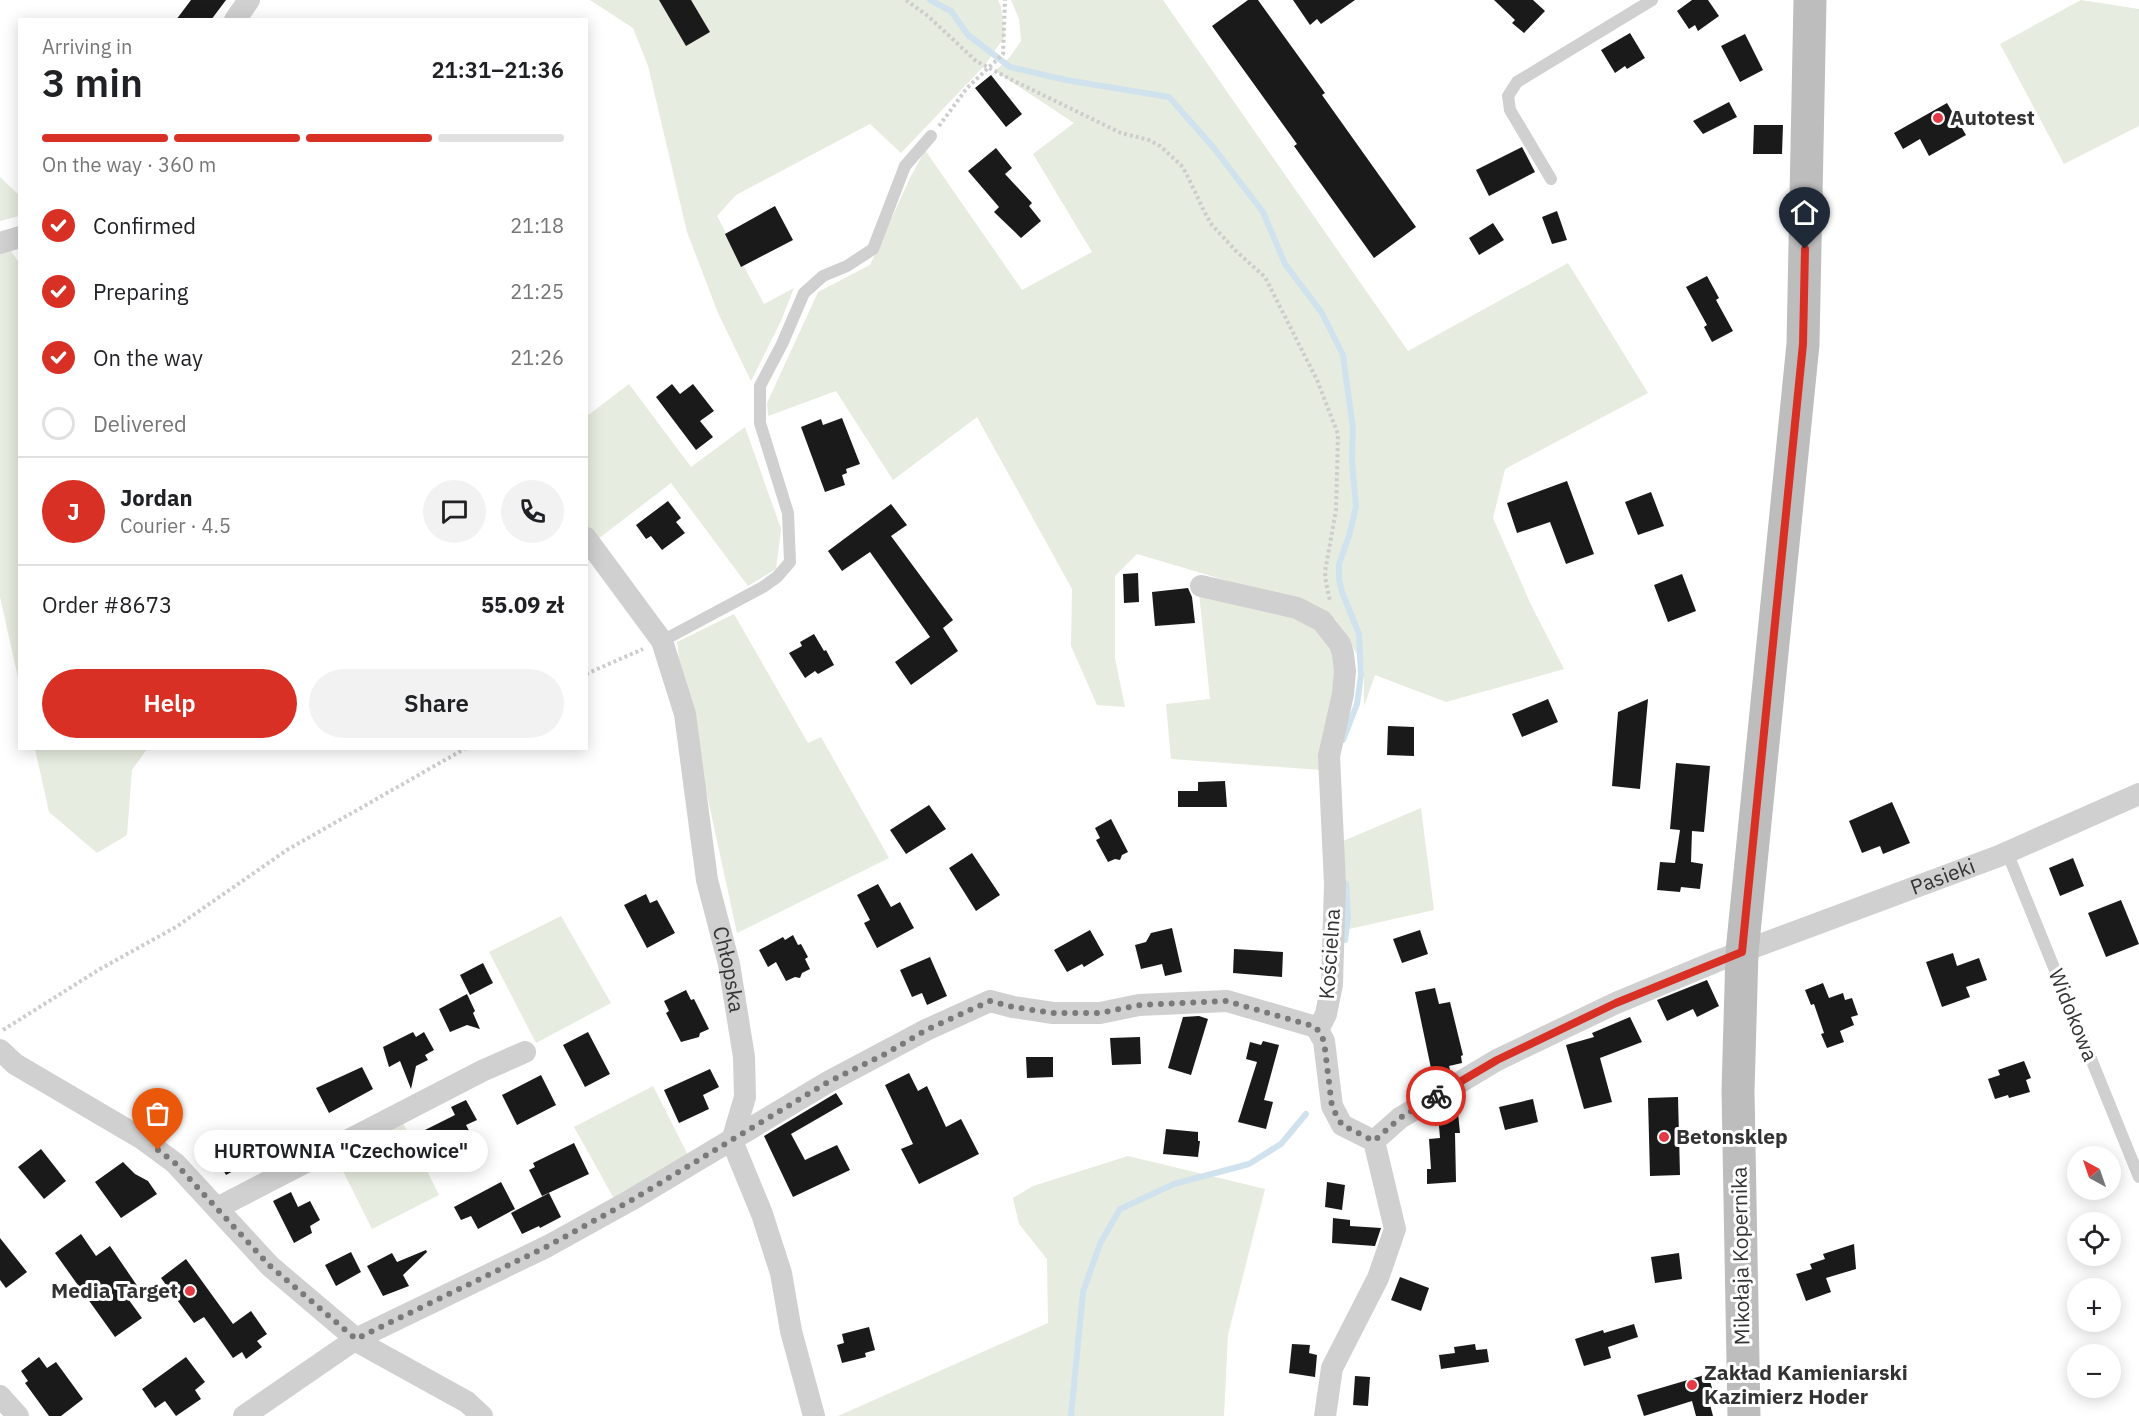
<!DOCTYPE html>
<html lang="en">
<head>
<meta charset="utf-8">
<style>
  :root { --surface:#fff; --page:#f2f2f2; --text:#202124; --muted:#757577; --line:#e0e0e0; --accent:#d93025 }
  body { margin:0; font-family:"IBM Plex Sans",sans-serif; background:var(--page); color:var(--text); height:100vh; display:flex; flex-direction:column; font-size:22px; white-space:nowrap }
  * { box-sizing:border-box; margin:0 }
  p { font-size:20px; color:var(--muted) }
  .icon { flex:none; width:33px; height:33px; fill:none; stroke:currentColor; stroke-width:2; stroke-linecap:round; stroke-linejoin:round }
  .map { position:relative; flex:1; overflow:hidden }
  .drawer { position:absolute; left:18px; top:18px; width:570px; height:732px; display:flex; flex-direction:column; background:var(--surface); border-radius:0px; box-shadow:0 3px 15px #0003 }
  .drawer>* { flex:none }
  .needle { width:39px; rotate:320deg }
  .fabs { position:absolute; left:2067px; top:1146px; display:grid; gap:12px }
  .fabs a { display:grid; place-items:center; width:54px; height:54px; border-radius:50%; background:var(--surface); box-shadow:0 3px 15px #0003; font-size:30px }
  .pin { position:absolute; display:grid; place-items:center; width:51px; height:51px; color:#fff; margin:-62px -26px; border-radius:50% 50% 50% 0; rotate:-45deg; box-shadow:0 0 6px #0007 }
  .pin .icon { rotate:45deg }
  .courier { position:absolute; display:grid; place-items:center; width:60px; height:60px; margin:-30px; border:4px solid #d93025; border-radius:50%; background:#fff; color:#222; box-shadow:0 2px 8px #0007 }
  .bubble { position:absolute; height:42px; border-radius:21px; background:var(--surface); box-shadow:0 3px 15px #0003; font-size:20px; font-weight:600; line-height:42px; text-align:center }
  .summary em { font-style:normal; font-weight:600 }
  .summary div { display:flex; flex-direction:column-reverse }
  .summary { display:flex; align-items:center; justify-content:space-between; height:102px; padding:0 24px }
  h1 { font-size:39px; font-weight:600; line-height:45px }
  .bar { display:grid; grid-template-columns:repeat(4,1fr); gap:9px 6px; align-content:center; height:72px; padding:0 24px }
  .bar i { height:8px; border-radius:4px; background:var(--line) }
  .bar .active { background:var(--accent) }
  .bar p { grid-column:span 4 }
  .line { display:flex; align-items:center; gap:15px; padding:0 24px; border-top:2px solid var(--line) }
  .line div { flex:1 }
  .round { display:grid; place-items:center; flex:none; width:63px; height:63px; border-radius:32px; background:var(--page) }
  ol { padding:0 24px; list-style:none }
  li { display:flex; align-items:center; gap:18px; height:66px }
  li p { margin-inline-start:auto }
  li .icon { padding:6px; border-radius:50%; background:var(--accent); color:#fff; stroke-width:4 }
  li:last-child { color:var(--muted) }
  li i { width:33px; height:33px; border:3px solid var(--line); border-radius:50% }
  .primary-button { display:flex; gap:12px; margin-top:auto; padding:12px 24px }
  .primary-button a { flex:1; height:69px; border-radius:36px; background:var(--accent); color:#fff; font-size:24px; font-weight:600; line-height:69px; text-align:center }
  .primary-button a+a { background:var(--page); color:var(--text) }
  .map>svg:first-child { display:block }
  .green { fill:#e6ecdf }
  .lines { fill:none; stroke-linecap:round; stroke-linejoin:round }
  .stream { stroke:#cfe2ee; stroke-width:6 }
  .building { fill:#1a1a1a }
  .path { stroke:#cdcdcd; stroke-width:4; stroke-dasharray:3 3; stroke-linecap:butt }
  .lane { stroke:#d0d0d0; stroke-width:12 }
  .street { stroke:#d0d0d0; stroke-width:22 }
  .secondary { stroke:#bdbdbd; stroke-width:33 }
  .done { stroke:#7a7a7a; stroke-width:6; stroke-dasharray:0 10.8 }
  .route { stroke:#d93025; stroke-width:8 }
  .poi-dot { fill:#e63946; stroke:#fff; stroke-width:2 }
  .labels { text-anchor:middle; stroke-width:6; stroke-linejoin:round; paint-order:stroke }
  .poi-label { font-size:21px; font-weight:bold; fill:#333; stroke:#fff; text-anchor:start }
  .street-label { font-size:21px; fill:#333; stroke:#fff }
</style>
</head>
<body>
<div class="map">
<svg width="2139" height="1416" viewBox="0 0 2139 1416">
  <rect width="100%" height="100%" fill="#fff"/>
  <path class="green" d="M590 0H998L1001 7 1005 36 985 65 901 153 870 124 736 195 717 216 764 304 794 288 781 321 751 381 718 313 687 232 648 66 633 28Z
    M1011 0H1163L1408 351 1568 263 1648 393 1505 469 1493 518 1531 605 1564 669 1446 702 1375 675 1364 706V666L1336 620 1316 607 1137 554 1115 576V658L1125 707 1097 705 1071 646 1072 589 977 417 893 480 836 391 768 416 767 403 818 292 870 265 910 178 925 150 1022 290 1092 252 1033 154 1074 123 995 71 1010 57 1021 41 1019 19Z
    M2081 0 2139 9V126L2064 164 2000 44Z
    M0 177 20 196 19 216 0 221Z
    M8 247 20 264 19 682 0 597V249Z
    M629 384 691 467 745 427 781 529 776 569 748 586 671 483 598 539 587 525V416Z
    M1199 593 1301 617 1335 646 1341 663 1321 770 1171 759 1166 704 1210 699Z
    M734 614 808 743 821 737 889 858 737 933 681 675 677 642Z
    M35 749H147L132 770 127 835 97 853 49 812Z
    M1421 808 1434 910 1349 929 1343 841Z
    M561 916 611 1003 536 1043 489 952Z
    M653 1086 691 1161 617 1204 574 1127Z
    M400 1117 439 1195 372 1229 333 1151Z
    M1128 1156 1265 1189 1228 1335 1224 1416H838L1048 1323 1047 1259 1019 1224 1013 1198 1033 1186Z"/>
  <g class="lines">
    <path class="stream" d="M930 0 951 11 968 35 1010 67 1066 80 1169 97 1213 147 1263 212 1285 264 1322 313 1343 355 1353 429 1352 461 1356 507 1349 536 1339 564V579L1342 592 1359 634 1361 675 1357 704 1343 740
      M1345 940 1348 918 1346 884
      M1071 1416 1083 1292 1100 1244 1120 1209 1174 1184 1249 1164 1281 1144 1306 1114"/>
  </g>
  <path class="building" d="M191 0H226L211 20H176Z
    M659 0H691L710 32 686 46Z
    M1248 0H1258L1325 93 1322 95 1416 227 1374 258 1294 146 1297 144 1212 26Z
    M1293 0H1355L1321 24 1317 19 1310 25Z
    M1494 0H1533L1545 11 1524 33 1512 23 1515 20Z
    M1692 0H1708L1719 16 1698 31 1695 25 1689 29 1677 11Z
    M1630 33 1645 58 1627 69 1625 66 1615 73 1601 50Z
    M1745 34 1763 70 1740 82 1721 46Z
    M991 75 1022 114 1006 127 975 88Z
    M1729 102 1737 117 1703 134 1693 121Z
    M1947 103 1966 135 1929 156 1920 139 1903 149 1894 133Z
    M1754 125H1783L1782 154H1753Z
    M1522 147 1535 172 1489 196 1476 170Z
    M996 148 1012 168 1005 174 1032 203 1029 206 1041 221 1021 238 994 212 999 207 968 171Z
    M775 206 793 240 741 267 725 234Z
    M1557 211 1567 240 1552 244 1542 217Z
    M1493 223 1504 240 1479 255 1469 238Z
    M1707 276 1719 298 1716 300 1733 331 1712 342 1704 327 1707 325 1686 287Z
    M672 384 680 394 693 384 714 411 700 421 713 437 696 450 656 397Z
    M842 418 860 464 846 469 847 473 842 475 845 485 825 492 801 427 821 419 823 425Z
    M1567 481 1594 554 1566 564 1550 522 1517 533 1507 503Z
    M1651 492 1664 526 1638 535 1625 502Z
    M668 501 681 518 676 522 685 533 662 550 651 536 646 539 636 525Z
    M891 504 907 525 891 536 953 620 943 628 958 651 911 685 895 662 930 637 870 552 842 571 828 551Z
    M1138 573 1139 602 1124 603 1123 574Z
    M1682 574 1696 611 1668 622 1654 585Z
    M1188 588 1192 597 1195 623 1155 626 1152 592Z
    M814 634 824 651 826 650 834 665 818 674 815 671 805 678 789 653 802 646 800 642Z
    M1548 699 1558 722 1522 737 1512 714Z
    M1648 699 1640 789 1612 786 1618 712Z
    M1388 726 1414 727V756L1387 755Z
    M1676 763 1710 766 1704 832 1692 831 1691 862 1703 864 1700 889 1681 887 1680 892 1657 890 1660 862 1675 863 1680 830 1670 829Z
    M1225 781 1227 807H1178V791H1198V782Z
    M1892 802 1910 843 1883 854 1880 846 1862 853 1849 821Z
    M929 805 946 829 906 854 890 830Z
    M1111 819 1128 852 1122 855 1120 860 1115 859 1108 862 1096 840 1100 838 1095 828Z
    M972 853 1000 895 976 911 949 868Z
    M2073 858 2084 886 2060 896 2049 868Z
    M878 884 891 907 900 902 914 928 877 948 864 923 870 920 857 895Z
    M646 894 650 903 657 900 675 933 647 948 624 905Z
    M2121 900 2139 944 2106 957 2088 913Z
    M1172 928 1182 972 1165 976 1162 964 1141 969 1135 945 1146 942 1151 933Z
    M1090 930 1104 955 1084 967 1082 964 1067 972 1054 950Z
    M1420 930 1428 954 1402 963 1393 939Z
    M793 935 798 945 801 944 808 957 805 959 810 969 802 973 800 978 795 977 786 981 776 962 768 967 759 950 783 937 785 940Z
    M1234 949 1283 952 1282 977 1233 973Z
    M1953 953 1957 966 1979 958 1987 980 1966 987 1970 997 1942 1007 1926 962Z
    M930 957 947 996 927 1005 922 993 912 997 900 970Z
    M483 963 493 983 470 995 460 975Z
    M1707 980 1719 1006 1697 1017 1693 1009 1667 1021 1657 1000Z
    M1823 983 1829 998 1843 993 1845 1000 1852 998 1858 1015 1851 1017 1854 1025 1840 1031 1844 1042 1827 1048 1821 1034 1824 1033 1814 1004 1811 1005 1805 990Z
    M1435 988 1439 1004 1450 1002 1463 1055 1461 1056 1462 1063 1449 1066 1450 1070 1432 1073 1415 992Z
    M686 990 691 1000 694 999 709 1029 700 1033 699 1037 681 1042 666 1013 669 1011 664 1001Z
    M467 994 475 1011 473 1013 480 1029 467 1025 450 1032 439 1009Z
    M1199 1016 1208 1019 1191 1075 1168 1068 1183 1017Z
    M1630 1017 1642 1042 1600 1058 1612 1102 1584 1109 1566 1045 1594 1037 1592 1033Z
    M413 1032 416 1037 424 1032 434 1050 425 1055 428 1060 416 1066 411 1089 400 1061 389 1067 383 1047Z
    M588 1032 610 1074 585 1087 563 1045Z
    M1140 1037 1141 1064 1112 1065 1110 1038Z
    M1263 1041 1279 1045 1264 1100 1273 1102 1266 1129 1238 1122 1257 1062 1246 1059 1250 1042 1261 1045Z
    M1026 1057H1053V1077L1027 1078Z
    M2024 1061 2031 1078 2026 1080 2030 1092 2009 1098 2008 1095 1995 1099 1988 1079 2000 1075 1998 1070Z
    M362 1067 373 1089 329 1113 316 1088Z
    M710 1069 719 1087 703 1095 709 1109 679 1123 664 1090Z
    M909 1073 918 1091 927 1086 946 1127 961 1119 979 1154 919 1184 901 1149 913 1144 885 1085Z
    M541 1075 556 1105 517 1125 502 1095Z
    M836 1093 843 1104 791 1134 805 1160 837 1145 850 1170 793 1197 764 1136Z
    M1678 1097 1680 1175 1650 1176 1648 1098Z
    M1533 1099 1538 1122 1505 1130 1499 1107Z
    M466 1100 477 1120 466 1125 475 1142 437 1160 423 1131 455 1115 451 1107Z
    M1458 1113 1460 1133H1455L1456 1182 1427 1184V1169H1431L1429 1139 1440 1138 1438 1114Z
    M1166 1129 1198 1132V1141H1200L1198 1157 1163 1154Z
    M246 1130 260 1156 226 1175 212 1149Z
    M574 1143 589 1174 542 1196 529 1170 535 1167 533 1163Z
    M41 1149 66 1181 44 1199 18 1167Z
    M123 1162 135 1174 148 1181 157 1194 121 1218 95 1182Z
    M501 1182 515 1209 478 1229 471 1216 461 1220 454 1207Z
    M1327 1182 1345 1185 1342 1210 1325 1207Z
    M291 1192 298 1207 310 1201 320 1220 310 1226 312 1233 294 1243 273 1201Z
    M549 1193 561 1217 540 1228 539 1226 522 1234 511 1213Z
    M1333 1218 1350 1220V1226L1381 1228 1375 1246 1332 1243Z
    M81 1234 96 1256 110 1246 138 1287 126 1296 142 1318 115 1337 55 1253Z
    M0 1238 27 1272 6 1288 0 1280Z
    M1854 1244 1856 1269 1826 1278 1831 1292 1806 1301 1796 1274 1812 1269 1810 1264 1825 1259 1823 1254Z
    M426 1250 427 1252 403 1275 409 1286 383 1296 367 1266 392 1253 397 1262Z
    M351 1252 361 1272 336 1286 325 1265Z
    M1679 1253 1682 1279 1655 1283 1651 1257Z
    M186 1259 233 1324 251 1311 267 1334 257 1341 262 1347 246 1359 242 1352 233 1358 204 1317 194 1323 161 1278Z
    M1400 1277 1429 1288 1421 1311 1391 1300Z
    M1634 1324 1638 1337 1608 1347 1611 1358 1584 1366 1575 1339 1603 1330 1604 1333Z
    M869 1327 875 1350 865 1353 866 1357 842 1363 837 1345 844 1343 842 1334Z
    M1292 1344 1310 1345 1309 1353 1317 1355 1315 1377 1289 1373Z
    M1475 1344 1476 1350 1487 1349 1489 1362 1441 1369 1439 1355 1455 1353 1454 1347Z
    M39 1357 47 1368 56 1362 83 1399 61 1416H49L25 1383 28 1381 21 1371Z
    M186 1357 205 1382 195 1390 201 1399 176 1416 165 1401 155 1408 142 1389Z
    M1708 1374 1714 1395 1708 1397 1713 1416H1696L1692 1401 1644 1416 1637 1395Z
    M1355 1376 1370 1377 1368 1406 1353 1405Z"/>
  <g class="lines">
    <path class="path" d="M906 0 928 16 976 61 1010 79 1121 133 1149 140 1160 146 1181 165 1186 173 1205 213 1212 225 1237 252 1265 277 1317 380 1338 434 1336 510 1325 572 1326 583 1330 601
      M939 126 967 88 1003 54 1005 0
      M586 674 643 649
      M3 1030 100 969 176 927 287 850 466 748"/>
    <path class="lane" d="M1551 179 1510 110 1508 96 1517 82 1652 0
      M662 641 763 587 777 577 790 562 788 513 760 423V386L782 344 804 293 823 276 847 266 873 249 905 166 931 136
      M2007 852 2139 1177"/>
    <g class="street">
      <path d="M235 20 249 0"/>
      <path d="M0 243 20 237"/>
      <path id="s1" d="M586 538 662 641 685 714 707 880 729 964 744 1057 745 1097 732 1141 762 1214 781 1273 791 1331 814 1416"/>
      <path d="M1201 586 1297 608 1322 621 1340 644 1343 654 1345 671 1343 694 1329 756 1335 884 1332 984 1326 1014 1318 1030"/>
      <path d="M0 1050 15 1064 141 1138 175 1163 270 1266 362 1344 467 1402 482 1416"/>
      <path id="s2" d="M1374 1141 1400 1118 1497 1060 1616 1003 1717 961 1999 856 2139 794"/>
      <path d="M217 1208 482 1071 525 1052"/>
      <path d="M0 1396 18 1416"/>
      <path d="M244 1416 356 1339 548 1246 631 1200 828 1082 926 1030 990 1001 1013 1007 1053 1013H1100L1139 1005 1227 1001 1316 1027 1324 1041 1332 1106 1342 1125 1374 1141 1395 1229 1378 1278 1332 1368 1325 1416"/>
    </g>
    <path class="secondary" d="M1744 1416 1738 1091 1742 952 1803 344 1810 0"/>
  </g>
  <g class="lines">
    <path class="done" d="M158 1150 175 1163 270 1266 356 1339 548 1246 632 1200 828 1082 887 1053 926 1030 990 1001 1013 1007 1053 1013H1100L1140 1005 1227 1001 1316 1027 1324 1041 1332 1107 1342 1125 1374 1141 1400 1118 1436 1096"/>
    <path class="route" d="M1436 1096 1497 1060 1616 1003 1742 952 1803 344 1805 249"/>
  </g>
  <g class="poi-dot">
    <circle cx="1938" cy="118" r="6"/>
    <circle cx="1664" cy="1137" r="6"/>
    <circle cx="190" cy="1291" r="6"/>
    <circle cx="1692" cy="1385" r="6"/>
  </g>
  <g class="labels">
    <g class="poi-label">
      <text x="1950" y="125">Autotest</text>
      <text x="1676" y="1144">Betonsklep</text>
      <text x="178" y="1298" text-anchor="end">Media Target</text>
      <text x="1704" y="1380">Zakład Kamieniarski<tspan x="1704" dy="24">Kazimierz Hoder</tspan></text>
    </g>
    <g class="street-label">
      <text dy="7" stroke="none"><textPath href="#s2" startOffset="630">Pasieki</textPath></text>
      <text transform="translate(1330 954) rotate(-86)" y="7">Kościelna</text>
      <text dy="7" stroke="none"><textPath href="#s1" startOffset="464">Chłopska</textPath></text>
      <text transform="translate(2073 1015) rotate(68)" y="7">Widokowa</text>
      <text transform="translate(1741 1256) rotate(-91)" y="7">Mikołaja Kopernika</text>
    </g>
  </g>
</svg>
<div class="fabs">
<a><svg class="needle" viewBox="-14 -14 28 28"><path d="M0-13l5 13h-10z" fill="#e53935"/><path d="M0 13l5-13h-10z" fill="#757577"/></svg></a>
<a><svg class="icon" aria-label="locate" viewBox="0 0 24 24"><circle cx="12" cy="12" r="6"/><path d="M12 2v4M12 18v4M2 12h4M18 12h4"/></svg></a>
<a>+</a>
<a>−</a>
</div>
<div class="pin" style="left:158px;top:1150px;background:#ea580c"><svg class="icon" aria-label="bag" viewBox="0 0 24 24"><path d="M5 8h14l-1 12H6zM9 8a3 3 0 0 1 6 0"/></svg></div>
<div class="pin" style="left:1805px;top:249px;background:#1f2937"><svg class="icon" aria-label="home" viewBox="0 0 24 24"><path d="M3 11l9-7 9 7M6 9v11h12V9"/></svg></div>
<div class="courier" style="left:1436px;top:1096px"><svg class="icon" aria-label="bike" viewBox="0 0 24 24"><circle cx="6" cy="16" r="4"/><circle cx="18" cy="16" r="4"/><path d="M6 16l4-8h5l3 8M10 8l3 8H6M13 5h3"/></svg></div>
<div class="bubble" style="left:194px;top:1130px;width:294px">HURTOWNIA &quot;Czechowice&quot;</div>
<section class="drawer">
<div class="summary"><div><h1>3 min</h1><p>Arriving in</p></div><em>21:31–21:36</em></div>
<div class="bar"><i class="active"></i><i class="active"></i><i class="active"></i><i></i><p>On the way · 360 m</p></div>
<ol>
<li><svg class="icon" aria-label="check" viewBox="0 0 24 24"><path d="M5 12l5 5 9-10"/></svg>Confirmed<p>21:18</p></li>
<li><svg class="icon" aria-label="check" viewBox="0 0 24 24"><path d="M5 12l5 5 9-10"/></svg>Preparing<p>21:25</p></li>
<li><svg class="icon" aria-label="check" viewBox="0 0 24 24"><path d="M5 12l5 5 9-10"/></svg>On the way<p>21:26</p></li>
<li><i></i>Delivered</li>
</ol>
<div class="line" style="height:108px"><b class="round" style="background:var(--accent);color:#fff">J</b><div><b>Jordan</b><p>Courier · 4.5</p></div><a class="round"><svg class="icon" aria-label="chat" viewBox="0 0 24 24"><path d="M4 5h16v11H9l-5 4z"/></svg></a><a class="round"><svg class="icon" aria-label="phone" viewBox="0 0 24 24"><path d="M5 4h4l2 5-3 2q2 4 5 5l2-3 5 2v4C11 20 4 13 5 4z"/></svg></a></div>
<div class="line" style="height:78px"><div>Order #8673</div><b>55.09 zł</b></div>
<div class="primary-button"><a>Help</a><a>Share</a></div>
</section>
</div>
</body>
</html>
